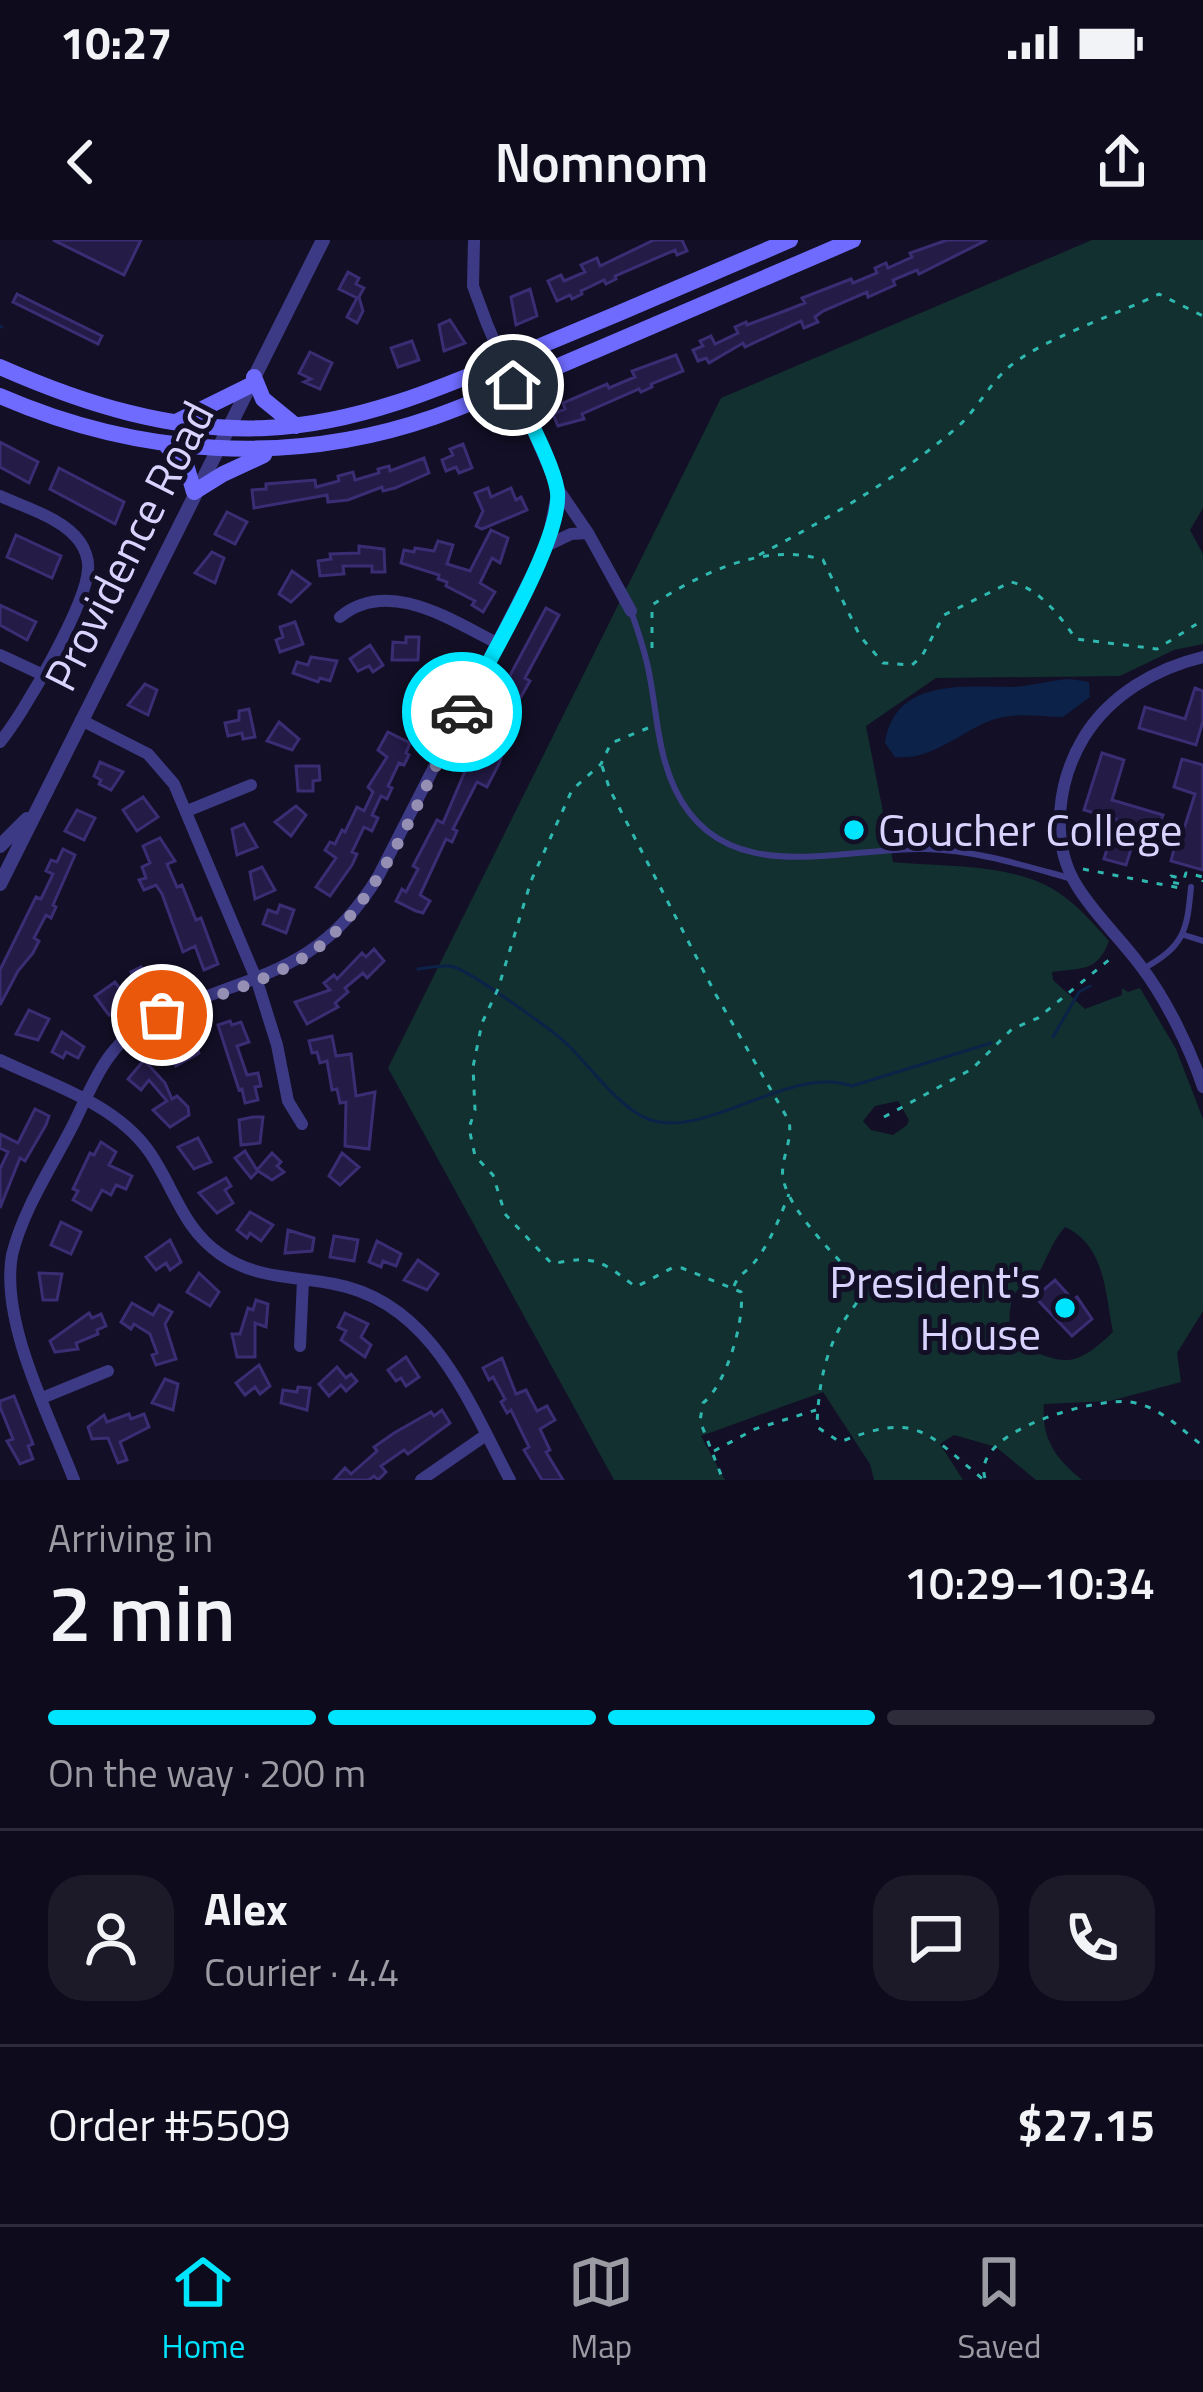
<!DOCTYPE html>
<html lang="en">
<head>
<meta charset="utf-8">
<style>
  :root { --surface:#0e0b1c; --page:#1c1929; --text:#f1f3f6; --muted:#9b9ba3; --line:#2e2b3b; --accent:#00e5ff }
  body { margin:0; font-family:"Titillium Web",sans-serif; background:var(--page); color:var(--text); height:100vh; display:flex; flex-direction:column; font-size:45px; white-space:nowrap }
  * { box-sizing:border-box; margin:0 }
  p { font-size:39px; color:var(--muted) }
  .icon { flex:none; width:66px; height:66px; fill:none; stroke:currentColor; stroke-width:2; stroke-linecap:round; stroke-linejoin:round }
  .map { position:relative; height:1240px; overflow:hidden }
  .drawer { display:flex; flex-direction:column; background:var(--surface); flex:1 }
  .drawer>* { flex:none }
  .pin { position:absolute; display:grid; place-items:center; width:102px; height:102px; color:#fff; margin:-51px; border:6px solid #fff; border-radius:50%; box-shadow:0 3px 12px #0007 }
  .courier { position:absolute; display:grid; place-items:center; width:120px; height:120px; margin:-60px; border:9px solid #00e5ff; border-radius:50%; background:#fff; color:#222; box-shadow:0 3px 15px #0007 }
  .summary em { font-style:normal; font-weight:600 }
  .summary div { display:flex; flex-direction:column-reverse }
  .summary { display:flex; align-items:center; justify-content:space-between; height:204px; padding:0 48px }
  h1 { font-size:78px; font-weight:600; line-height:90px }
  .bar { display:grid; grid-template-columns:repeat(4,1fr); gap:18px 12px; align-content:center; height:144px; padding:0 48px }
  .bar i { height:15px; border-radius:9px; background:var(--line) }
  .bar .current { background:var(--accent) }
  .bar p { grid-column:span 4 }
  .line { display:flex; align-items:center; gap:30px; padding:0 48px; border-top:3px solid var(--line) }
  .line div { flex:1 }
  .round { display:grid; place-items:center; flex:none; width:126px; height:126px; border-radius:36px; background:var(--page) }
  .status { display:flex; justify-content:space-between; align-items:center; height:84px; padding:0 60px; background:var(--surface); direction:ltr }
  .status svg { height:33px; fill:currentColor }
  header { display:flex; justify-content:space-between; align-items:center; height:156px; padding:0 48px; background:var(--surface); font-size:54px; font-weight:600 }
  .menu { display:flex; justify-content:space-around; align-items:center; height:168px; border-top:3px solid var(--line); background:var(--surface); font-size:33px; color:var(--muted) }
  .menu a { display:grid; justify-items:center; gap:6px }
  .menu .current { color:var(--accent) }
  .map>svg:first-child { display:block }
  .green { fill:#12302f; fill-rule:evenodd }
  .water { fill:#0c2248 }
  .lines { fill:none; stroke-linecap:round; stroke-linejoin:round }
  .stream { stroke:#0c2248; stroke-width:3 }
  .building { fill:#241b47; stroke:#3b2d73; stroke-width:3 }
  .path { stroke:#2fb8b0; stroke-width:3; stroke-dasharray:6 9; stroke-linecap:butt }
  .service { stroke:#3d3a85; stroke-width:6 }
  .minor { stroke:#3d3a85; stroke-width:12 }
  .tertiary { stroke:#3d3a85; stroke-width:14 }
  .secondary { stroke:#6f6bff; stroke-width:16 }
  .done { stroke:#948fb3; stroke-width:12; stroke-dasharray:0 21.6 }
  .route { stroke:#00e5ff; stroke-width:15 }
  .poi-dot { fill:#00e5ff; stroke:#130f26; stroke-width:4.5 }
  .labels { text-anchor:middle; stroke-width:10; stroke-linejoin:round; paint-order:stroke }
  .street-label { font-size:45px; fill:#d9d4ff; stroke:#130f26 }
  .poi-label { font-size:45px; fill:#d9d4ff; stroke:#130f26; text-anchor:start }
</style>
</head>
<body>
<div class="status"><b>10:27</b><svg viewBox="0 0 49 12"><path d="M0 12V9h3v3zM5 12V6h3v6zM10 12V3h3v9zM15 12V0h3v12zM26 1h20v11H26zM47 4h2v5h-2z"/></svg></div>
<header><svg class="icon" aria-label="back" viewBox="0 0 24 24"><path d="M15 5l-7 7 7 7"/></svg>Nomnom<svg class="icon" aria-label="share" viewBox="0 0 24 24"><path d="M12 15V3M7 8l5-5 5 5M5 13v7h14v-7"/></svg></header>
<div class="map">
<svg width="1203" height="1240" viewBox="0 0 1203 1240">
  <rect width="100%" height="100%" fill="#130f26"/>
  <path class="green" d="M1092 0H1203V268L1190 290 1203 314V404L1174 410 1120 436 936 438 866 486 893 622C943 627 1008 623 1053 649 1075 662 1092 682 1109 701 1098 732 1081 728 1052 732L1053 740 1085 769 1122 755V748L1128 752 1140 748 1176 809 1203 879V1071L1177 1113 1181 1142 1110 1161 1044 1164C1041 1199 1056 1219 1082 1240H1036L996 1207 954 1195 940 1204 963 1240H874L870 1224 823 1152 701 1196 725 1240H614L388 828 721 158ZM898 861 909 880 907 885 893 895 871 890 863 881 875 866ZM1065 987C1106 1006 1105 1054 1113 1092 1073 1130 1064 1125 1015 1103 1007 1088 1007 1062 1019 1048 1025 1041 1036 1037 1041 1029 1048 1015 1054 999 1065 987Z"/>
  <path class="water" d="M1070 439 1089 442 1090 457 1063 477C1038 477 1020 472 995 479 961 490 934 521 895 517L885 503C895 438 963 447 1012 447 1032 446 1050 440 1070 439Z"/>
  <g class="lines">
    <path class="stream" d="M0 86 2 87
      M418 729C428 728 445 724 454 727 471 732 554 791 568 805 590 826 619 868 648 879 706 901 789 824 852 846L991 803
      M1053 797 1079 752 1090 746"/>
  </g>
  <path class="building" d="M53 0H141L124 35Z
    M654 0H682L687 11 677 15 675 10 615 36 616 39 606 44 604 40 581 51 582 54 572 59 570 55 557 61 548 41 561 35 564 41 585 32 581 25 597 18 600 26Z
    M947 0H987L919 34 917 30 893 40 895 45 868 57 867 52 823 71 815 77 818 82 804 88 801 81 745 107 743 103 709 123 706 118 698 121 693 110 703 106 700 101 711 96 715 104 738 93 735 87 746 82 747 85 782 72 805 63 802 58 851 39 853 43 877 33 875 28 886 23 888 28 912 17 910 13Z
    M348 32 359 38 356 44 364 48 359 57 363 71 357 83 347 77 357 58 339 49Z
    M530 49 537 76 516 85 511 57Z
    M17 54 102 96 98 104 13 62Z
    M450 80 465 103 444 111 439 85Z
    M412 101 419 120 398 127 391 108Z
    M310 112 332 123 320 149 304 142 311 139 299 133Z
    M676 115 683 131 651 144 652 147 641 152 639 149 582 174 584 179 558 186 553 174 565 169 563 163 607 144 609 148 635 137 632 131Z
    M0 202 38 222 29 243 0 227Z
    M463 204 472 228 459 233 456 227 446 231 442 220 453 215 450 209Z
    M424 218 429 233 395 248 383 251 382 247 348 260 328 262 327 255 254 268 252 250 266 249V244L315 240 316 247 339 241 338 236 353 232 355 240 379 233 378 229 389 226 390 231Z
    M59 228 124 262 115 284 50 249Z
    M488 248 491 257 511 248 516 260 521 257 527 270 482 289 476 286 483 271 475 253Z
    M227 272 247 282 235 304 215 294Z
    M491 290 508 298 500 323 492 318 480 343 495 352 483 372 472 365 475 361 446 346 447 342 438 339 439 335 401 323 404 310 414 312 415 308 434 311 438 301 453 305 447 324 470 331Z
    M16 295 61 316 52 338 7 317Z
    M359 306 384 309 385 332H372V326H343L344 334 320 336 318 321 331 319 330 314 359 313Z
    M212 312 224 318 215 343 195 333Z
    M292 331 310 344 291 362 279 354Z
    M0 365 36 382 27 400 0 385Z
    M546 368 559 375 525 438 530 441 518 462 505 455 512 443 507 441Z
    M295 382 303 404 280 412 276 400 283 397 280 387Z
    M406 397H419L418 420H392L393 402 406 403Z
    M370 405 383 425 373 432 369 426 358 431 350 419Z
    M311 417 337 421 330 441 320 438 318 442 293 433 297 422 308 425Z
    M145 444 157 450 148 475 128 465Z
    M1195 448 1203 451V481L1196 505 1139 488 1145 467 1185 479Z
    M249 469 255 497 243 499 242 493 228 496 225 483 239 480V471Z
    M491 470 506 477 494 500 505 506 499 524 487 547 477 542 453 589 457 591 452 602 446 599 420 655 430 661 423 673 416 671 396 661 402 649 406 652 418 629 413 626 437 580 443 583Z
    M279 482 299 499 292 510 267 501Z
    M388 492 410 503 406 513 409 515 404 525 399 523 388 546 392 548 387 559 381 556 372 575 378 578 372 591 364 587 352 612 357 614 352 625 330 656 316 647 336 618 325 610 330 602 335 604 342 590 345 592 357 567 364 571 373 552 368 547 387 517 378 510Z
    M1102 513 1124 520 1112 560 1163 575 1159 585 1183 592 1195 554 1174 547 1182 519 1203 525V630L1171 621 1174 609 1135 597 1126 625 1104 619 1116 579 1084 570Z
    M100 522 123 532 111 550 99 544 101 540 94 536Z
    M296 526H319L320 540 313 541V551H298Z
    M143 557 158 577 137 591 123 570Z
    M296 566 306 575 291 596 275 582Z
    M77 570 95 578 84 600 65 591Z
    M244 584 257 607 237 615 232 589Z
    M160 598 175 621 167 624 177 647 182 645 196 680 201 678 218 724 204 730 195 706 183 712 162 654 156 645 144 650 139 640 146 638 142 627 150 623 143 606Z
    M63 609 75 615 53 665 56 667 51 678 46 675 34 698 39 701 33 713 18 731 0 765V730L36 657 41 659 53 634 46 631 51 620 57 622Z
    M262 627 275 650 255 659 250 632Z
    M280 665 294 670 286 693 263 684 268 670 277 673Z
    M374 709 384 721 367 738 363 733 345 748 348 752 335 763 338 767 307 784 295 762 330 750 324 743 334 735 337 739 362 713 366 717Z
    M157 726 164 739 143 755 131 732 141 727 145 732Z
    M115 742 128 760 109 775 95 756Z
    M29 770 49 779 38 800 16 794Z
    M230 781 232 785 241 782 249 802 237 806 247 835 258 833 261 846 255 847 258 860 245 863 242 849 239 850 218 785Z
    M62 792 84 807 78 818 66 812 63 818 52 812Z
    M332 796 336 816 351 814 356 856 375 852 369 909 345 906 346 862 340 863 337 849 332 850 327 821 320 823 317 812 312 813 309 801Z
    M194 800 199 813 176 826 167 806 178 801 181 806Z
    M144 820 165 843 172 859 177 856 188 867 189 875 170 887 153 870 167 861 149 840 141 850 128 839Z
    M35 869 49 876 46 885 25 921 20 918 0 968V929L8 912 0 908V894L18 903Z
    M253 877H263L260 903 241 905 239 880Z
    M198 898 211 922 194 929 178 907Z
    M101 902 116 912 109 925 132 936 126 949 116 945 111 955 102 950 91 970 73 960 78 951 73 949 90 913 94 915Z
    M245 911 257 930 272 913 281 922 277 926 284 932 272 940 258 931 251 938 235 918Z
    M342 913 359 927 340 945 329 936Z
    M226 938 231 946 225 950 233 963 217 973 199 953Z
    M250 972 273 985 261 1001 250 993 247 998 237 990Z
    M61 982 81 992 71 1014 51 1005Z
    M288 990 314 998 312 1011 285 1013Z
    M334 996 358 1000 354 1021 330 1017Z
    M170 1000 181 1022 170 1030 166 1023 156 1030 146 1017Z
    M377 1001 401 1014 396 1026 383 1021 381 1027 369 1022Z
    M418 1020 438 1034 427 1050 404 1040Z
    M39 1033 62 1034 57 1060H43Z
    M199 1033 219 1052 210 1066 187 1052Z
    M1055 1040 1073 1060 1077 1057 1092 1079 1072 1096 1035 1057Z
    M256 1060 268 1064 266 1087 255 1083V1117H237L232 1094H240L248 1068 253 1070Z
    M132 1063 153 1075 159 1065 172 1072 165 1084 176 1119 156 1125 152 1115 157 1113 150 1094 134 1084 131 1089 121 1082Z
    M89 1073 92 1078 101 1074 106 1086 97 1090 98 1094 76 1103 78 1109 55 1112 50 1101Z
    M345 1073 368 1084 361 1097 371 1105 365 1117 341 1100 346 1091 338 1087Z
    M406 1117 419 1137 406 1146 401 1138 396 1141 388 1130Z
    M502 1118 516 1154 526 1150 537 1171 547 1166 555 1180 540 1189 550 1210 546 1212 563 1240H542L524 1210 529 1207 511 1170 507 1173 501 1162 505 1159 493 1137 489 1140 483 1128Z
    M259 1125 270 1146 260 1154 255 1147 245 1155 236 1143Z
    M337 1127 346 1138 351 1134 357 1141 346 1151 341 1145 329 1156 319 1144Z
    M165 1139 178 1144 173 1170 152 1163Z
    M298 1147 310 1148 307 1170 281 1163 283 1150 297 1152Z
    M14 1156 33 1204 28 1206 33 1219 20 1224 7 1201 13 1199 0 1167V1161Z
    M442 1170 450 1183 408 1214 404 1210 381 1226 386 1232 378 1240 374 1236 369 1240H334L345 1228 351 1234 377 1211 374 1207 394 1193 431 1172 434 1176Z
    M129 1174 131 1179 144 1174 149 1187 120 1202 127 1220 118 1223 108 1198 92 1199 88 1187 104 1175 107 1182Z"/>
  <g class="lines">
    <path class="path" d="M759 315C827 279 895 240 954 190 976 172 988 145 1009 127 1044 98 1116 75 1159 54L1203 76
      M652 408V365C699 334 766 301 823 320L860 396 883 423 912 425 922 416 944 375 1011 342C1040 349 1059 375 1076 399L1157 409 1203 380
      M648 488 611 503 601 524 572 550 531 641 498 749 482 783 473 827 475 870 469 888 475 916 493 935 505 974 552 1024C596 1014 602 1022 636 1047L672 1028H682L741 1052C745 1081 726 1145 703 1163L700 1181 723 1240
      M602 526 610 550 716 755 789 881C793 901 780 920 783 938 789 973 842 1022 865 1048 858 1064 847 1074 839 1089 823 1120 818 1152 817 1187L840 1202C918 1171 925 1192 984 1240
      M1083 629 1180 648 1181 644 1170 642 1171 636 1184 639 1186 633 1203 637
      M1203 642V640
      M884 877 972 829 1012 789 1038 778 1115 715
      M734 1046C739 1034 744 1034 752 1025 769 1006 780 977 789 954
      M714 1211 755 1189 816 1170
      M985 1238C970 1191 1096 1157 1130 1162 1159 1166 1181 1189 1203 1206"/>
    <path class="service" d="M631 371C637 388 643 406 647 423 657 466 656 509 675 549 723 651 839 607 925 609 974 610 1022 625 1069 638
      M1184 695 1203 701
      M1143 729C1184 706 1187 692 1191 647"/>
    <path class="minor" d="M474 0 473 46 487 84 558 249 588 293 631 371
      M0 256C26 268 63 278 80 302 85 309 89 320 88 329 87 363 23 475 0 502
      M548 305 571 294 588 293
      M340 377C388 337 451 380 497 403
      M0 415 41 434
      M1203 417C1156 428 1110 455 1084 497 1058 540 1049 601 1077 646 1094 674 1120 698 1140 725 1166 759 1189 806 1203 847
      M81 480 148 514 174 544 257 741 277 805 288 861 302 884
      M187 571 251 545
      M0 820C50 844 114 863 148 910 174 946 181 987 220 1014 255 1039 293 1036 334 1044 432 1062 468 1161 510 1240
      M300 1106 303 1040
      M42 1158 108 1131
      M74 1240C50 1177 0 1083 12 1015 23 969 53 925 74 883 93 844 107 804 147 783 243 732 315 742 379 635L547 305 558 249
      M421 1240 486 1195"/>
    <path class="tertiary" d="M0 606 27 579
      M0 644 323 0"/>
    <path class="secondary" d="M0 127C84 164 172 192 266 188 364 184 455 142 545 104 627 70 709 35 790 0
      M254 137 263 159 296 186
      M0 156C138 216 290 227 434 177 488 158 541 133 594 111 680 74 766 37 853 0
      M176 182 251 145
      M166 205 187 228 194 252 223 234 264 215"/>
  </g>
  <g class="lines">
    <path class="done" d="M162 775C211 757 265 743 309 714 380 667 424 546 462 472"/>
    <path class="route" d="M462 472C485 426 566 294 557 249 552 221 525 173 513 145"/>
  </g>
  <g class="poi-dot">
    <circle cx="854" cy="590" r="12"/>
    <circle cx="1065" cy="1068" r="12"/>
  </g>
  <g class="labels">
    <g class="street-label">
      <text transform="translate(129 306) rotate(-63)" y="16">Providence Road</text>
    </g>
    <g class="poi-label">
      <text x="878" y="606">Goucher College</text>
      <text x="1041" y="1058" text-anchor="end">President's<tspan x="1041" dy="52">House</tspan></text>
    </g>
  </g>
</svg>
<div class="pin" style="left:162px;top:775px;background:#ea580c"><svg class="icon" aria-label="bag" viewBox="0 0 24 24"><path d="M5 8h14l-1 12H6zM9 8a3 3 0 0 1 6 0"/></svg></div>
<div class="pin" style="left:513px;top:145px;background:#1f2937"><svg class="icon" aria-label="home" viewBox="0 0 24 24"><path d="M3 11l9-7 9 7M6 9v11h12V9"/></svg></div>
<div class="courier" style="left:462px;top:472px"><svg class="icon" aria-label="car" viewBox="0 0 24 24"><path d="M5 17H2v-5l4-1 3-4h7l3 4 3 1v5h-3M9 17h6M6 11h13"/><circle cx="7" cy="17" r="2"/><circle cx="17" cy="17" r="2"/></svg></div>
</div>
<section class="drawer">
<div class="summary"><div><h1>2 min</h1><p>Arriving in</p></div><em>10:29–10:34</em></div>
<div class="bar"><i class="current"></i><i class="current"></i><i class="current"></i><i></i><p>On the way · 200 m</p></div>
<div class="line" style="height:216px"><a class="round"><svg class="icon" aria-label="person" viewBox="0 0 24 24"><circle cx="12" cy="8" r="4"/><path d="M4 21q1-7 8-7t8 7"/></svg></a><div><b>Alex</b><p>Courier · 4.4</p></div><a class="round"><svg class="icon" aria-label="chat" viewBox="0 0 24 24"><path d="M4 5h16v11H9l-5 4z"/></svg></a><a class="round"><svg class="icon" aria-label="phone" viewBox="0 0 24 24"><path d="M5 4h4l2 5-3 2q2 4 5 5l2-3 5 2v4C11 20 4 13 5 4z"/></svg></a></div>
<div class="line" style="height:156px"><div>Order #5509</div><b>$27.15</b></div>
</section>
<nav class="menu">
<a class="current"><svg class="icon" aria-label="home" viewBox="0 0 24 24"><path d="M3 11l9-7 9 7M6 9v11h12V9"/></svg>Home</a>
<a><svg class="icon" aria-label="map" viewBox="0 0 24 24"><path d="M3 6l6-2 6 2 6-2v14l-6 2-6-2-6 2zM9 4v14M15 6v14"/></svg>Map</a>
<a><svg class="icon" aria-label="saved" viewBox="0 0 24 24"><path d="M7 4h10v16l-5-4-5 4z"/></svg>Saved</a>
</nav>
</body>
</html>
